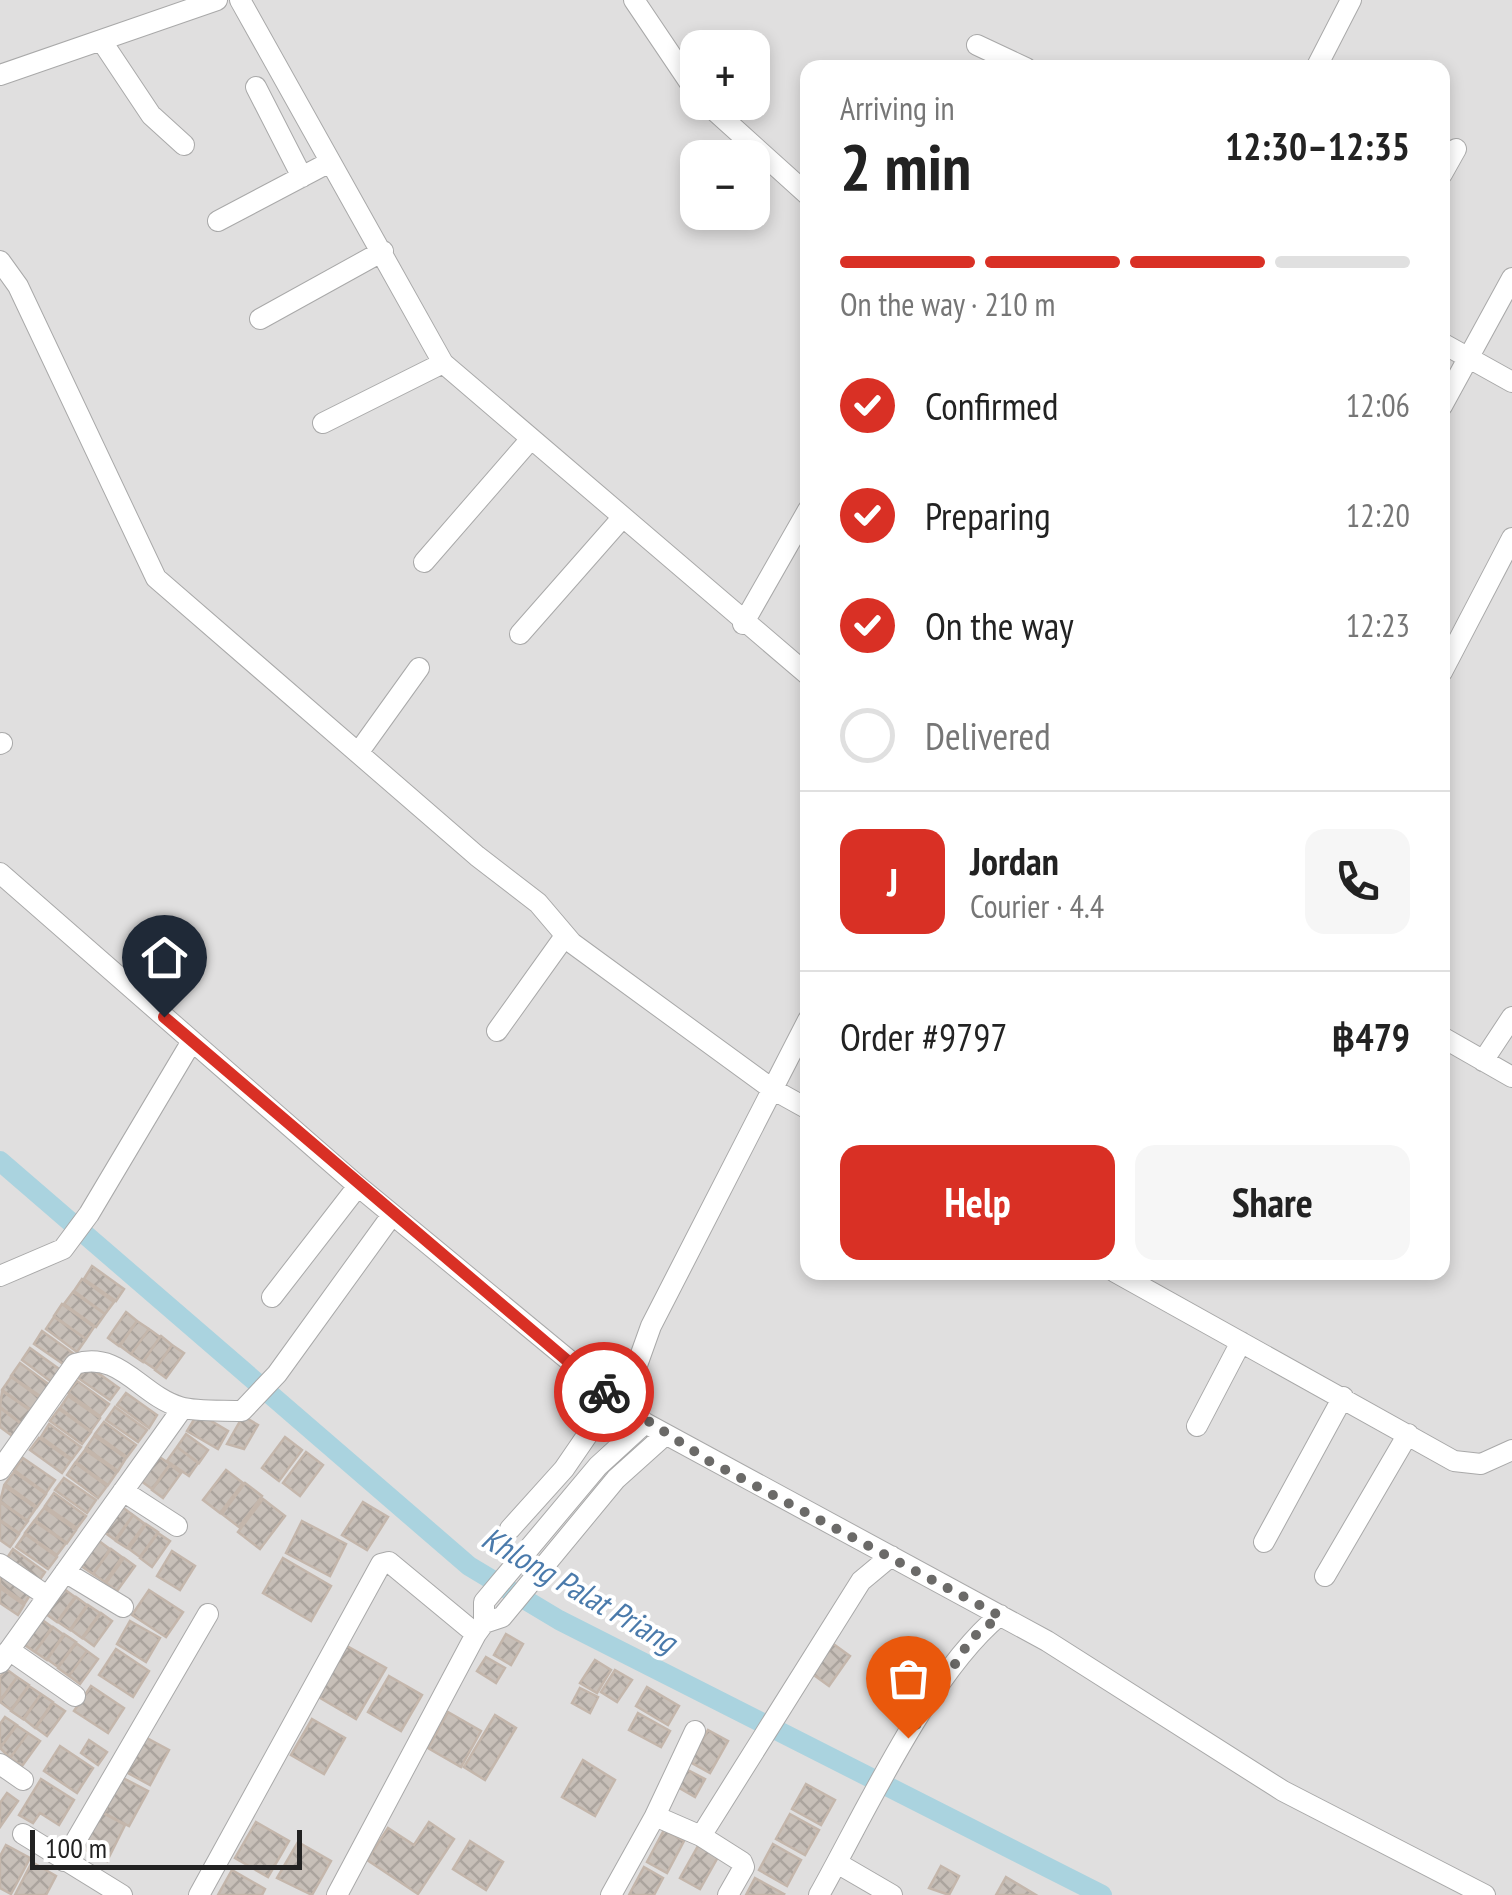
<!DOCTYPE html>
<html lang="en">
<head>
<meta charset="utf-8">
<style>
  :root { --surface:#fff; --page:#f6f6f6; --text:#222; --muted:#767676; --line:#e0e0e0; --accent:#d93025 }
  body { margin:0; font-family:"PT Sans Narrow",sans-serif; background:var(--page); color:var(--text); height:100vh; display:flex; flex-direction:column; font-size:38px; white-space:nowrap }
  * { box-sizing:border-box; margin:0 }
  p { font-size:32px; color:var(--muted) }
  .icon { flex:none; width:55px; height:55px; fill:none; stroke:currentColor; stroke-width:2; stroke-linecap:round; stroke-linejoin:round }
  .map { position:relative; flex:1; overflow:hidden }
  .drawer { position:absolute; left:800px; top:60px; width:650px; height:1220px; display:flex; flex-direction:column; background:var(--surface); border-radius:20px; box-shadow:0 5px 15px #0003 }
  .drawer>* { flex:none }
  .controls { position:absolute; left:680px; top:30px; display:grid; gap:20px }
  .controls a { display:grid; place-items:center; width:90px; height:90px; border-radius:20px; background:var(--surface); box-shadow:0 5px 15px #0003; font-size:50px }
  .scale { position:absolute; left:30px; bottom:25px; width:272px; box-sizing:border-box; padding-left:10px; border:5px solid #222; border-top:0; font-size:28px; line-height:35px; white-space:nowrap; color:#222; -webkit-text-stroke:8px #fff; paint-order:stroke }
  .pin { position:absolute; display:grid; place-items:center; width:85px; height:85px; color:#fff; margin:-102px -42px; border-radius:50% 50% 50% 0; rotate:-45deg; box-shadow:0 0 10px #0007 }
  .pin .icon { rotate:45deg }
  .courier { position:absolute; display:grid; place-items:center; width:100px; height:100px; margin:-50px; border:8px solid #d93025; border-radius:50%; background:#fff; color:#222; box-shadow:0 2px 12px #0007 }
  .head em { font-style:normal; font-weight:800 }
  .head div { display:flex; flex-direction:column-reverse }
  .head { display:flex; align-items:center; justify-content:space-between; height:170px; padding:0 40px }
  h1 { font-size:65px; font-weight:800; line-height:75px }
  .bar { display:grid; grid-template-columns:repeat(4,1fr); gap:15px 10px; align-content:center; height:120px; padding:0 40px }
  .bar i { height:12px; border-radius:8px; background:var(--line) }
  .bar .current { background:var(--accent) }
  .bar p { grid-column:span 4 }
  .line { display:flex; align-items:center; gap:25px; padding:0 40px; border-top:2px solid var(--line) }
  .line div { flex:1 }
  .round { display:grid; place-items:center; flex:none; width:105px; height:105px; border-radius:20px; background:var(--page) }
  ol { padding:0 40px; list-style:none }
  li { display:flex; align-items:center; gap:30px; height:110px }
  li p { margin-inline-start:auto }
  li .icon { padding:10px; border-radius:50%; background:var(--accent); color:#fff; stroke-width:4 }
  li:last-child { color:var(--muted) }
  li i { width:55px; height:55px; border:5px solid var(--line); border-radius:50% }
  .action { display:flex; gap:20px; margin-top:auto; padding:20px 40px }
  .action a { flex:1; height:115px; border-radius:20px; background:var(--accent); color:#fff; font-size:40px; font-weight:800; line-height:115px; text-align:center }
  .action a+a { background:var(--page); color:var(--text) }
  .map>svg:first-child { display:block }
  .residential { fill:#e0dfdf; fill-rule:evenodd }
  .lines { fill:none; stroke-linecap:round; stroke-linejoin:round }
  .canal { stroke:#aad3df; stroke-width:20 }
  .building { fill:url(#building-cross-hatch); stroke:#c4b6ab; stroke-width:2.5 }
  .minor-casing { stroke:#a9a9a9; stroke-width:22 }
  .minor { stroke:#fff; stroke-width:20 }
  .done { stroke:#6b6a68; stroke-width:10; stroke-dasharray:0 18 }
  .route { stroke:#d93025; stroke-width:12 }
  .labels { text-anchor:middle; stroke-width:8; stroke-linejoin:round; paint-order:stroke }
  .water-label { font-size:32px; font-style:italic; fill:#4a7aab; stroke:#fff }
</style>
</head>
<body>
<div class="map">
<svg width="1512" height="1895" viewBox="0 0 1512 1895">
  <defs>
    <pattern id="building-cross-hatch" width="8" height="8" patternUnits="userSpaceOnUse" patternTransform="scale(2.5)"><rect width="8" height="8" fill="#c7bfb8"/><path d="M0 0l8 8M0 8l8-8" fill="none" stroke="#aba49e"/></pattern>
  </defs>
  <rect width="100%" height="100%" fill="#f2efe9"/>
  <path class="residential" d="M0 0H1512V1895H0ZM698 48H752V102H698ZM808 68H1442V1272H808ZM698 158H752V212H698Z"/>
  <g class="lines">
    <path class="canal" d="M0 1161 469 1566 559 1620 1102 1895"/>
  </g>
  <path class="building" d="M92 1266 124 1289 116 1301 84 1279Z
    M82 1279 114 1302 105 1314 74 1291Z
    M73 1292 105 1314 96 1327 64 1304Z
    M62 1304 94 1327 86 1339 54 1316Z
    M126 1312 137 1321 119 1346 108 1338Z
    M54 1317 86 1339 77 1352 46 1329Z
    M137 1321 149 1329 131 1354 120 1346Z
    M149 1329 160 1337 143 1362 131 1354Z
    M42 1331 74 1354 66 1366 34 1344Z
    M161 1336 172 1345 155 1369 143 1361Z
    M172 1345 184 1353 166 1378 155 1370Z
    M30 1348 62 1371 53 1383 22 1360Z
    M20 1363 51 1386 43 1398 11 1376Z
    M87 1365 119 1388 110 1400 78 1378Z
    M11 1377 43 1400 34 1412 2 1390Z
    M77 1381 109 1404 100 1416 68 1393Z
    M2 1391 34 1413 25 1426 0 1407Z
    M126 1393 157 1415 149 1428 117 1405Z
    M68 1396 100 1418 91 1431 60 1408Z
    M115 1407 147 1430 138 1442 106 1420Z
    M0 1408 24 1426 15 1438 0 1427Z
    M59 1409 91 1432 82 1444 50 1421Z
    M198 1413 228 1431 218 1449 187 1431Z
    M243 1416 258 1425 244 1449 227 1444Z
    M104 1422 136 1445 127 1457 95 1434Z
    M49 1424 81 1447 72 1459 41 1437Z
    M186 1434 208 1450 199 1463 177 1447Z
    M94 1436 126 1458 118 1471 86 1448Z
    M285 1437 302 1450 279 1481 262 1468Z
    M39 1438 71 1460 62 1473 30 1450Z
    M177 1447 198 1463 189 1476 167 1461Z
    M85 1450 117 1472 108 1485 76 1462Z
    M306 1452 323 1465 300 1496 283 1483Z
    M158 1456 170 1464 152 1489 141 1481Z
    M23 1458 55 1480 46 1493 14 1470Z
    M75 1463 107 1486 98 1498 67 1475Z
    M170 1465 181 1473 163 1498 152 1490Z
    M226 1470 243 1483 220 1513 203 1500Z
    M14 1472 46 1494 37 1507 5 1484Z
    M64 1478 96 1500 87 1513 55 1490Z
    M245 1483 262 1496 239 1527 222 1514Z
    M4 1486 36 1508 27 1521 0 1502Z
    M54 1493 86 1516 77 1528 45 1506Z
    M263 1499 285 1516 260 1549 238 1532Z
    M0 1501 28 1521 19 1533 0 1520Z
    M363 1502 388 1517 367 1550 342 1535Z
    M122 1507 133 1515 115 1540 104 1532Z
    M44 1508 76 1530 67 1543 35 1520Z
    M133 1515 145 1524 127 1548 116 1541Z
    M0 1521 19 1534 10 1547 0 1540Z
    M34 1521 66 1543 57 1555 25 1533Z
    M302 1521 346 1544 330 1576 286 1553Z
    M146 1524 158 1532 140 1557 129 1549Z
    M158 1533 170 1541 152 1567 140 1558Z
    M25 1534 57 1557 48 1569 16 1547Z
    M99 1541 110 1549 93 1574 81 1566Z
    M13 1549 45 1572 37 1584 5 1561Z
    M111 1549 122 1557 105 1582 93 1574Z
    M172 1551 195 1566 180 1590 157 1576Z
    M124 1558 135 1566 117 1591 106 1583Z
    M283 1558 331 1586 311 1621 263 1593Z
    M0 1572 32 1592 25 1603 0 1585Z
    M0 1588 24 1605 18 1615 0 1603Z
    M64 1589 75 1597 57 1622 46 1614Z
    M149 1590 183 1612 166 1637 132 1615Z
    M76 1597 87 1605 70 1630 58 1622Z
    M88 1605 100 1613 82 1638 71 1630Z
    M101 1613 112 1621 94 1646 83 1638Z
    M41 1619 52 1627 35 1652 23 1644Z
    M130 1621 160 1638 146 1662 117 1644Z
    M53 1627 64 1635 47 1660 35 1652Z
    M64 1634 76 1642 58 1667 47 1659Z
    M506 1634 523 1644 511 1665 494 1655Z
    M76 1643 87 1651 69 1676 58 1668Z
    M832 1643 850 1656 829 1686 811 1673Z
    M347 1646 386 1668 356 1719 317 1696Z
    M116 1649 149 1671 133 1697 99 1675Z
    M87 1651 98 1659 80 1684 69 1676Z
    M486 1657 505 1668 496 1683 477 1671Z
    M595 1660 611 1670 597 1693 580 1683Z
    M6 1669 17 1677 0 1701V1677Z
    M615 1670 632 1680 617 1702 601 1692Z
    M389 1676 422 1695 401 1731 368 1712Z
    M17 1677 29 1685 11 1710 0 1702Z
    M29 1686 41 1694 23 1719 11 1711Z
    M91 1686 124 1708 108 1733 74 1711Z
    M647 1687 679 1706 668 1725 636 1706Z
    M580 1688 598 1697 590 1713 572 1703Z
    M41 1694 53 1702 35 1728 24 1719Z
    M53 1703 65 1711 47 1736 36 1728Z
    M448 1712 481 1731 461 1767 428 1748Z
    M638 1713 670 1731 661 1747 629 1730Z
    M495 1715 516 1728 485 1780 464 1767Z
    M5 1717 17 1725 0 1748V1724Z
    M312 1719 345 1738 324 1774 291 1755Z
    M16 1725 28 1733 10 1758 0 1748Z
    M708 1730 728 1741 710 1773 690 1762Z
    M28 1733 40 1741 22 1766 10 1758Z
    M145 1737 169 1750 150 1785 126 1772Z
    M89 1740 107 1752 98 1765 81 1753Z
    M60 1746 93 1768 77 1793 44 1771Z
    M583 1760 615 1780 595 1816 562 1797Z
    M686 1769 705 1779 695 1797 676 1786Z
    M123 1778 148 1791 129 1826 104 1813Z
    M41 1779 74 1800 59 1825 40 1813 33 1823 19 1815Z
    M806 1784 835 1800 821 1825 792 1809Z
    M7 1793 18 1801 0 1827V1803Z
    M101 1812 125 1825 107 1861 82 1848Z
    M790 1814 819 1830 805 1855 776 1839Z
    M256 1822 289 1841 268 1877 235 1858Z
    M429 1822 454 1839 418 1894 367 1860 388 1828 414 1845Z
    M664 1830 684 1841 667 1873 647 1862Z
    M470 1841 503 1862 486 1890 453 1869Z
    M298 1842 331 1861 312 1895 277 1878Z
    M773 1844 801 1860 787 1886 759 1870Z
    M6 1845 30 1858 11 1894 0 1888V1856Z
    M698 1846 718 1857 700 1889 680 1878Z
    M32 1862 56 1876 46 1895H15Z
    M941 1866 959 1876 949 1895 929 1888Z
    M644 1867 663 1878 654 1895H629Z
    M232 1870 265 1889 262 1895H218Z
    M1006 1877 1036 1895H996Z
    M755 1878 784 1894 783 1895H746Z"/>
  <g class="lines">
    <defs>
      <path id="minor" d="M240 0 443 363 808 675
        M634 0 698 95
        M101 40 151 115 184 145
        M977 45 1026 68
        M1316 68 1351 0
        M0 75 217 0
        M256 87 302 177
        M705 102 808 195
        M1442 174 1456 149
        M218 221 330 162
        M0 261 18 286 156 578 477 856 538 903 572 943 772 1089 808 1109
        M260 319 383 251
        M1442 343 1512 382
        M1442 406 1512 278
        M323 423 443 363
        M424 562 530 440
        M743 624 808 510
        M520 634 622 518
        M1442 672 1512 538
        M0 744 2 743
        M358 753 419 668
        M0 873 358 1186 645 1423 1047 1641 1283 1791 1485 1895
        M497 1031 565 936
        M1442 1037 1512 1077
        M1483 1061 1512 1017
        M1115 1272 1454 1461 1481 1464 1512 1450
        M0 1276 63 1249 89 1214 192 1041
        M272 1297 358 1186
        M622 1407 651 1326 808 1020
        M1197 1426 1241 1342
        M0 1470 75 1364C120 1350 140 1395 180 1407 196 1412 224 1410 242 1411L277 1374 392 1215
        M123 1491 177 1526
        M510 1529 564 1469 612 1399
        M1264 1542 1343 1397
        M0 1564 47 1596
        M65 1572 123 1607
        M1325 1576 1408 1434
        M484 1623V1602L598 1466 645 1423
        M9 1650 75 1696
        M0 1663 182 1409
        M0 1764 23 1780
        M655 1816 695 1731
        M23 1834 122 1895
        M701 1836 861 1581 891 1556
        M64 1861 208 1614
        M837 1863 892 1895
        M199 1895 381 1564 389 1562 476 1634
        M337 1895 476 1634 484 1623 502 1617 616 1479 665 1435
        M611 1895 655 1816 701 1836 742 1862 744 1867 728 1895
        M819 1895C865 1813 929 1673 1000 1615"/>
    </defs>
    <use href="#minor" class="minor-casing"/>
    <use href="#minor" class="minor"/>
  </g>
  <g class="lines">
    <path class="done" d="M604 1392 709 1461 1000 1616 971 1639 908 1738"/>
    <path class="route" d="M164 1017 604 1392"/>
  </g>
  <g class="labels">
    <g class="water-label">
      <text transform="translate(579 1590) rotate(30)" y="11">Khlong Palat Priang</text>
    </g>
  </g>
</svg>
<div class="controls">
<a>+</a>
<a>−</a>
</div>
<div class="scale">100 m</div>
<div class="pin" style="left:908px;top:1738px;background:#ea580c"><svg class="icon" aria-label="bag" viewBox="0 0 24 24"><path d="M5 8h14l-1 12H6zM9 8a3 3 0 0 1 6 0"/></svg></div>
<div class="pin" style="left:164px;top:1017px;background:#1f2937"><svg class="icon" aria-label="home" viewBox="0 0 24 24"><path d="M3 11l9-7 9 7M6 9v11h12V9"/></svg></div>
<div class="courier" style="left:604px;top:1392px"><svg class="icon" aria-label="bike" viewBox="0 0 24 24"><circle cx="6" cy="16" r="4"/><circle cx="18" cy="16" r="4"/><path d="M6 16l4-8h5l3 8M10 8l3 8H6M13 5h3"/></svg></div>
<section class="drawer">
<div class="head"><div><h1>2 min</h1><p>Arriving in</p></div><em>12:30–12:35</em></div>
<div class="bar"><i class="current"></i><i class="current"></i><i class="current"></i><i></i><p>On the way · 210 m</p></div>
<ol>
<li><svg class="icon" aria-label="check" viewBox="0 0 24 24"><path d="M5 12l5 5 9-10"/></svg>Confirmed<p>12:06</p></li>
<li><svg class="icon" aria-label="check" viewBox="0 0 24 24"><path d="M5 12l5 5 9-10"/></svg>Preparing<p>12:20</p></li>
<li><svg class="icon" aria-label="check" viewBox="0 0 24 24"><path d="M5 12l5 5 9-10"/></svg>On the way<p>12:23</p></li>
<li><i></i>Delivered</li>
</ol>
<div class="line" style="height:180px"><b class="round" style="background:var(--accent);color:#fff">J</b><div><b>Jordan</b><p>Courier · 4.4</p></div><a class="round"><svg class="icon" aria-label="phone" viewBox="0 0 24 24"><path d="M5 4h4l2 5-3 2q2 4 5 5l2-3 5 2v4C11 20 4 13 5 4z"/></svg></a></div>
<div class="line" style="height:130px"><div>Order #9797</div><b>฿479</b></div>
<div class="action"><a>Help</a><a>Share</a></div>
</section>
</div>
</body>
</html>
